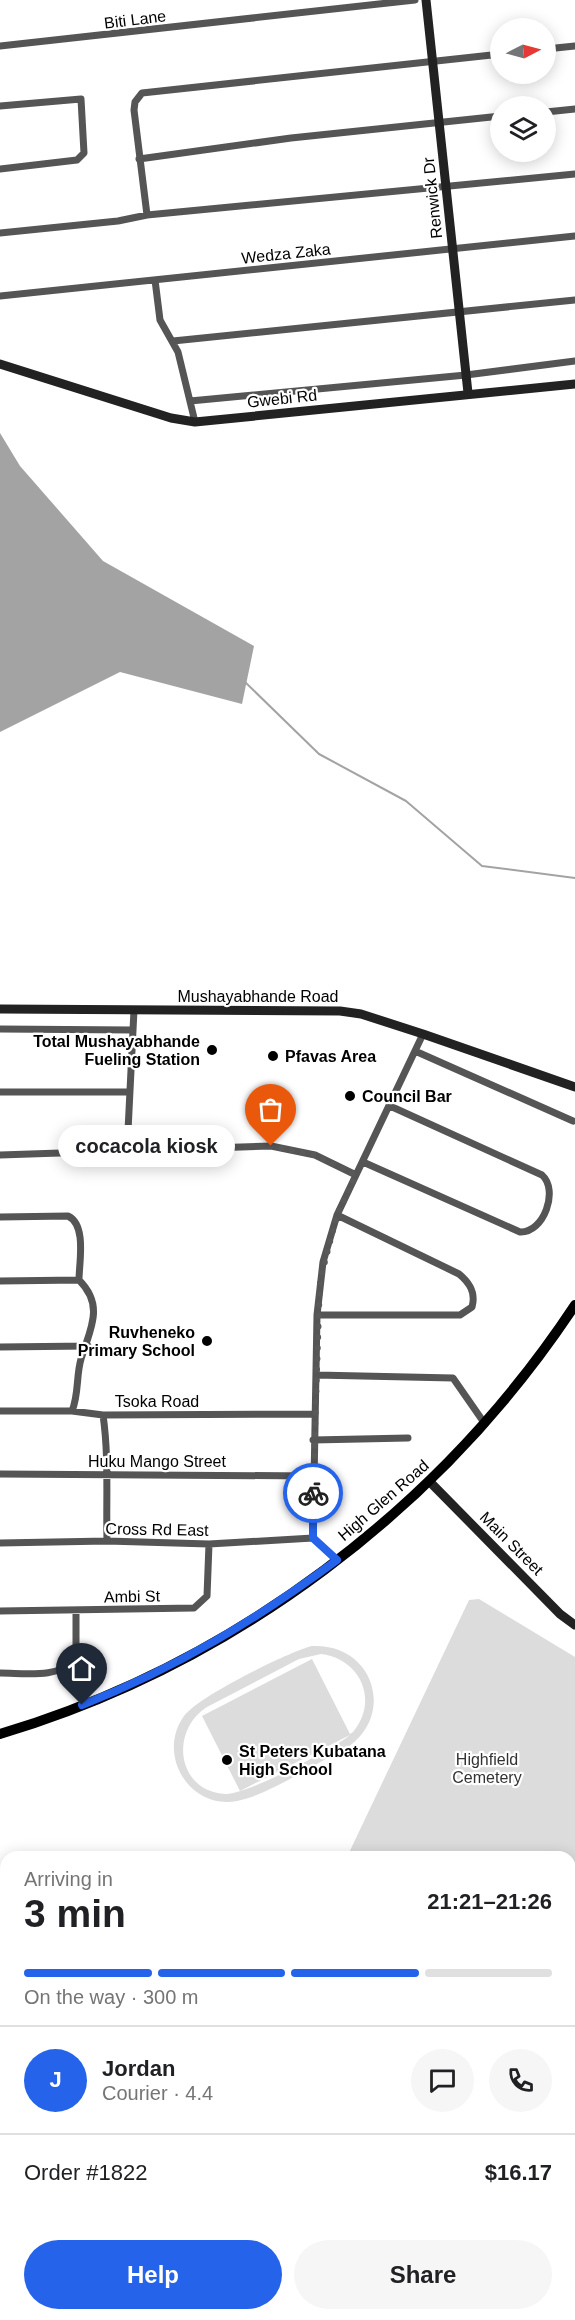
<!DOCTYPE html>
<html lang="en">
<head>
<meta charset="utf-8">
<style>
  :root { --surface:#fff; --page:#f6f6f6; --text:#202124; --muted:#757577; --line:#e0e0e0; --accent:#2563eb }
  body { margin:0; font-family:Helvetica,sans-serif; background:var(--page); color:var(--text); height:100vh; display:flex; flex-direction:column; font-size:22px; white-space:nowrap }
  * { box-sizing:border-box; margin:0 }
  p { font-size:20px; color:var(--muted) }
  .icon { flex:none; width:33px; height:33px; fill:none; stroke:currentColor; stroke-width:2; stroke-linecap:round; stroke-linejoin:round }
  .map { position:relative; flex:1; overflow:hidden }
  .drawer { position:absolute; left:0px; top:1851px; width:576px; height:470px; display:flex; flex-direction:column; background:var(--surface); border-radius:18px 18px 0 0; box-shadow:0 3px 15px #0003 }
  .drawer>* { flex:none }
  .needle { width:39px; rotate:84deg }
  .buttons { position:absolute; left:490px; top:18px; display:grid; gap:12px }
  .buttons a { display:grid; place-items:center; width:66px; height:66px; border-radius:50%; background:var(--surface); box-shadow:0 3px 15px #0003; font-size:30px }
  .pin { position:absolute; display:grid; place-items:center; width:51px; height:51px; color:#fff; margin:-62px -26px; border-radius:50% 50% 50% 0; rotate:-45deg; box-shadow:0 0 6px #0007 }
  .pin .icon { rotate:45deg }
  .courier { position:absolute; display:grid; place-items:center; width:60px; height:60px; margin:-30px; border:4px solid #2563eb; border-radius:50%; background:#fff; color:#222; box-shadow:0 2px 8px #0007 }
  .bubble { position:absolute; height:42px; border-radius:21px; background:var(--surface); box-shadow:0 3px 15px #0003; font-size:20px; font-weight:700; line-height:42px; text-align:center }
  .head em { font-style:normal; font-weight:700 }
  .head div { display:flex; flex-direction:column-reverse }
  .head { display:flex; align-items:center; justify-content:space-between; height:102px; padding:0 24px }
  h1 { font-size:39px; font-weight:700; line-height:45px }
  .bar { display:grid; grid-template-columns:repeat(4,1fr); gap:9px 6px; align-content:center; height:72px; padding:0 24px }
  .bar i { height:8px; border-radius:4px; background:var(--line) }
  .bar .on { background:var(--accent) }
  .bar p { grid-column:span 4 }
  .line { display:flex; align-items:center; gap:15px; padding:0 24px; border-top:2px solid var(--line) }
  .line div { flex:1 }
  .round { display:grid; place-items:center; flex:none; width:63px; height:63px; border-radius:32px; background:var(--page) }
  .action { display:flex; gap:12px; margin-top:auto; padding:12px 24px }
  .action a { flex:1; height:69px; border-radius:36px; background:var(--accent); color:#fff; font-size:24px; font-weight:700; line-height:69px; text-align:center }
  .action a+a { background:var(--page); color:var(--text) }
  .map>svg:first-child { display:block }
  .green { fill:#dcdcdc; fill-rule:evenodd }
  .water { fill:#a3a3a3 }
  .lines { fill:none; stroke-linecap:round; stroke-linejoin:round }
  .stream { stroke:#a3a3a3; stroke-width:2 }
  .street { stroke:#555; stroke-width:7 }
  .secondary { stroke:#222; stroke-width:9 }
  .primary { stroke:#000; stroke-width:10 }
  .done { stroke:#595959; stroke-width:6; stroke-dasharray:0 10.8 }
  .route { stroke:#2563eb; stroke-width:8 }
  .poi-dot { fill:#000; stroke:#fff; stroke-width:2 }
  .labels { text-anchor:middle; stroke-width:4.5; stroke-linejoin:round; paint-order:stroke }
  .street-label { font-size:16px; fill:#000; stroke:#fff }
  .poi-label { font-size:16px; font-weight:bold; fill:#000; stroke:#fff; text-anchor:start }
  .park-label { font-size:16px; fill:#333; stroke:#fff }
</style>
</head>
<body>
<div class="map">
<svg width="575" height="2320" viewBox="0 0 575 2320">
  <rect width="100%" height="100%" fill="#fff"/>
  <path class="green" d="M479 1599 575 1657V2173L570 2171V1857H347L469 1600Z
    M312 1646C374 1643 397 1716 345 1749 318 1762 264 1797 237 1801 190 1810 156 1755 184 1716 197 1697 288 1652 312 1646ZM321 1654C361 1659 379 1701 353 1732L350 1734 312 1659 202 1716 240 1791 350 1735C333 1749 246 1795 226 1794 177 1792 169 1731 207 1707L299 1659Z"/>
  <path class="water" d="M0 433 20 466 103 561 254 646 242 704 120 672 0 732Z"/>
  <g class="lines">
    <path class="stream" d="M245 682 319 754 406 801 482 866 575 878"/>
    <path class="street" d="M0 46 415 0
      M546 49 575 46
      M0 106 81 99 84 153 77 160 0 169
      M546 112 575 109
      M139 159 291 138 501 116
      M147 215 134 110 135 102 142 93 501 54
      M0 233 118 221 147 215 575 174
      M155 280 160 320 178 352 195 422
      M0 296 575 236
      M173 341 575 300
      M190 401 466 375 575 361
      M0 1029 132 1030
      M415 1051 573 1121
      M0 1092H129
      M127 1151 134 1010
      M0 1155 271 1146 315 1155 356 1175
      M363 1162 520 1232C544 1233 559 1190 542 1175L390 1106
      M0 1217 68 1216C87 1225 79 1263 79 1280
      M0 1281 79 1280C105 1306 90 1329 81 1359 76 1376 79 1394 72 1411
      M317 1315H460L472 1307C476 1293 470 1283 459 1274L337 1215
      M0 1347 88 1346
      M316 1375 453 1378 485 1424
      M0 1411H72L103 1415 315 1414
      M103 1415C109 1456 106 1499 107 1541
      M313 1440 408 1438
      M0 1474 313 1476
      M0 1543 107 1541 209 1544 313 1538
      M337 1560 313 1538 317 1315 323 1262 337 1215 423 1034
      M0 1611 194 1608 207 1596 209 1544
      M0 1673C25 1673 58 1679 76 1659V1611
      M570 2221 575 2209
      M527 2320 529 2314"/>
    <path class="secondary" d="M426 0 468 393
      M0 364 171 418 195 422 575 384
      M0 1009 340 1011 361 1014 423 1034 575 1087
      M429 1481 560 1614 575 1625"/>
    <path class="primary" d="M0 1734C234 1664 440 1509 575 1305"/>
  </g>
  <g class="lines">
    <path class="done" d="M271 1146 315 1155 356 1175 337 1215 320 1281 313 1493"/>
    <path class="route" d="M82 1705C176 1668 256 1620 337 1560L313 1538V1493"/>
  </g>
  <g class="poi-dot">
    <circle cx="212" cy="1050" r="6"/>
    <circle cx="273" cy="1056" r="6"/>
    <circle cx="350" cy="1096" r="6"/>
    <circle cx="207" cy="1341" r="6"/>
    <circle cx="227" cy="1760" r="6"/>
  </g>
  <g class="labels">
    <g class="street-label">
      <text transform="translate(135 19) rotate(-7)" y="6">Biti Lane</text>
      <text transform="translate(432 198) rotate(-96)" y="6">Renwick Dr</text>
      <text transform="translate(286 253) rotate(-6)" y="6">Wedza Zaka</text>
      <text transform="translate(282 398) rotate(-6)" y="6">Gwebi Rd</text>
      <text x="258" y="1002">Mushayabhande Road</text>
      <text x="157" y="1407">Tsoka Road</text>
      <text x="157" y="1467">Huku Mango Street</text>
      <text transform="translate(383 1500) rotate(-41)" y="6">High Glen Road</text>
      <text transform="translate(157 1529) rotate(1)" y="6">Cross Rd East</text>
      <text transform="translate(512 1543) rotate(45)" y="6">Main Street</text>
      <text transform="translate(132 1596) rotate(-1)" y="6">Ambi St</text>
    </g>
    <g class="poi-label">
      <text x="200" y="1047" text-anchor="end">Total Mushayabhande<tspan x="200" dy="18">Fueling Station</tspan></text>
      <text x="285" y="1062">Pfavas Area</text>
      <text x="362" y="1102">Council Bar</text>
      <text x="195" y="1338" text-anchor="end">Ruvheneko<tspan x="195" dy="18">Primary School</tspan></text>
      <text x="239" y="1757">St Peters Kubatana<tspan x="239" dy="18">High School</tspan></text>
    </g>
    <g class="park-label">
      <text x="487" y="1765">Highfield<tspan x="487" dy="18">Cemetery</tspan></text>
    </g>
  </g>
</svg>
<div class="buttons">
<a><svg class="needle" viewBox="-14 -14 28 28"><path d="M0-13l5 13h-10z" fill="#e53935"/><path d="M0 13l5-13h-10z" fill="#757577"/></svg></a>
<a><svg class="icon" aria-label="layers" viewBox="0 0 24 24"><path d="M12 4l9 5-9 5-9-5zM3 14l9 5 9-5"/></svg></a>
</div>
<div class="pin" style="left:271px;top:1146px;background:#ea580c"><svg class="icon" aria-label="bag" viewBox="0 0 24 24"><path d="M5 8h14l-1 12H6zM9 8a3 3 0 0 1 6 0"/></svg></div>
<div class="pin" style="left:82px;top:1705px;background:#1f2937"><svg class="icon" aria-label="home" viewBox="0 0 24 24"><path d="M3 11l9-7 9 7M6 9v11h12V9"/></svg></div>
<div class="courier" style="left:313px;top:1493px"><svg class="icon" aria-label="bike" viewBox="0 0 24 24"><circle cx="6" cy="16" r="4"/><circle cx="18" cy="16" r="4"/><path d="M6 16l4-8h5l3 8M10 8l3 8H6M13 5h3"/></svg></div>
<div class="bubble" style="left:58px;top:1125px;width:177px">cocacola kiosk</div>
<section class="drawer">
<div class="head"><div><h1>3 min</h1><p>Arriving in</p></div><em>21:21–21:26</em></div>
<div class="bar"><i class="on"></i><i class="on"></i><i class="on"></i><i></i><p>On the way · 300 m</p></div>
<div class="line" style="height:108px"><b class="round" style="background:var(--accent);color:#fff">J</b><div><b>Jordan</b><p>Courier · 4.4</p></div><a class="round"><svg class="icon" aria-label="chat" viewBox="0 0 24 24"><path d="M4 5h16v11H9l-5 4z"/></svg></a><a class="round"><svg class="icon" aria-label="phone" viewBox="0 0 24 24"><path d="M5 4h4l2 5-3 2q2 4 5 5l2-3 5 2v4C11 20 4 13 5 4z"/></svg></a></div>
<div class="line" style="height:78px"><div>Order #1822</div><b>$16.17</b></div>
<div class="action"><a>Help</a><a>Share</a></div>
</section>
</div>
</body>
</html>
